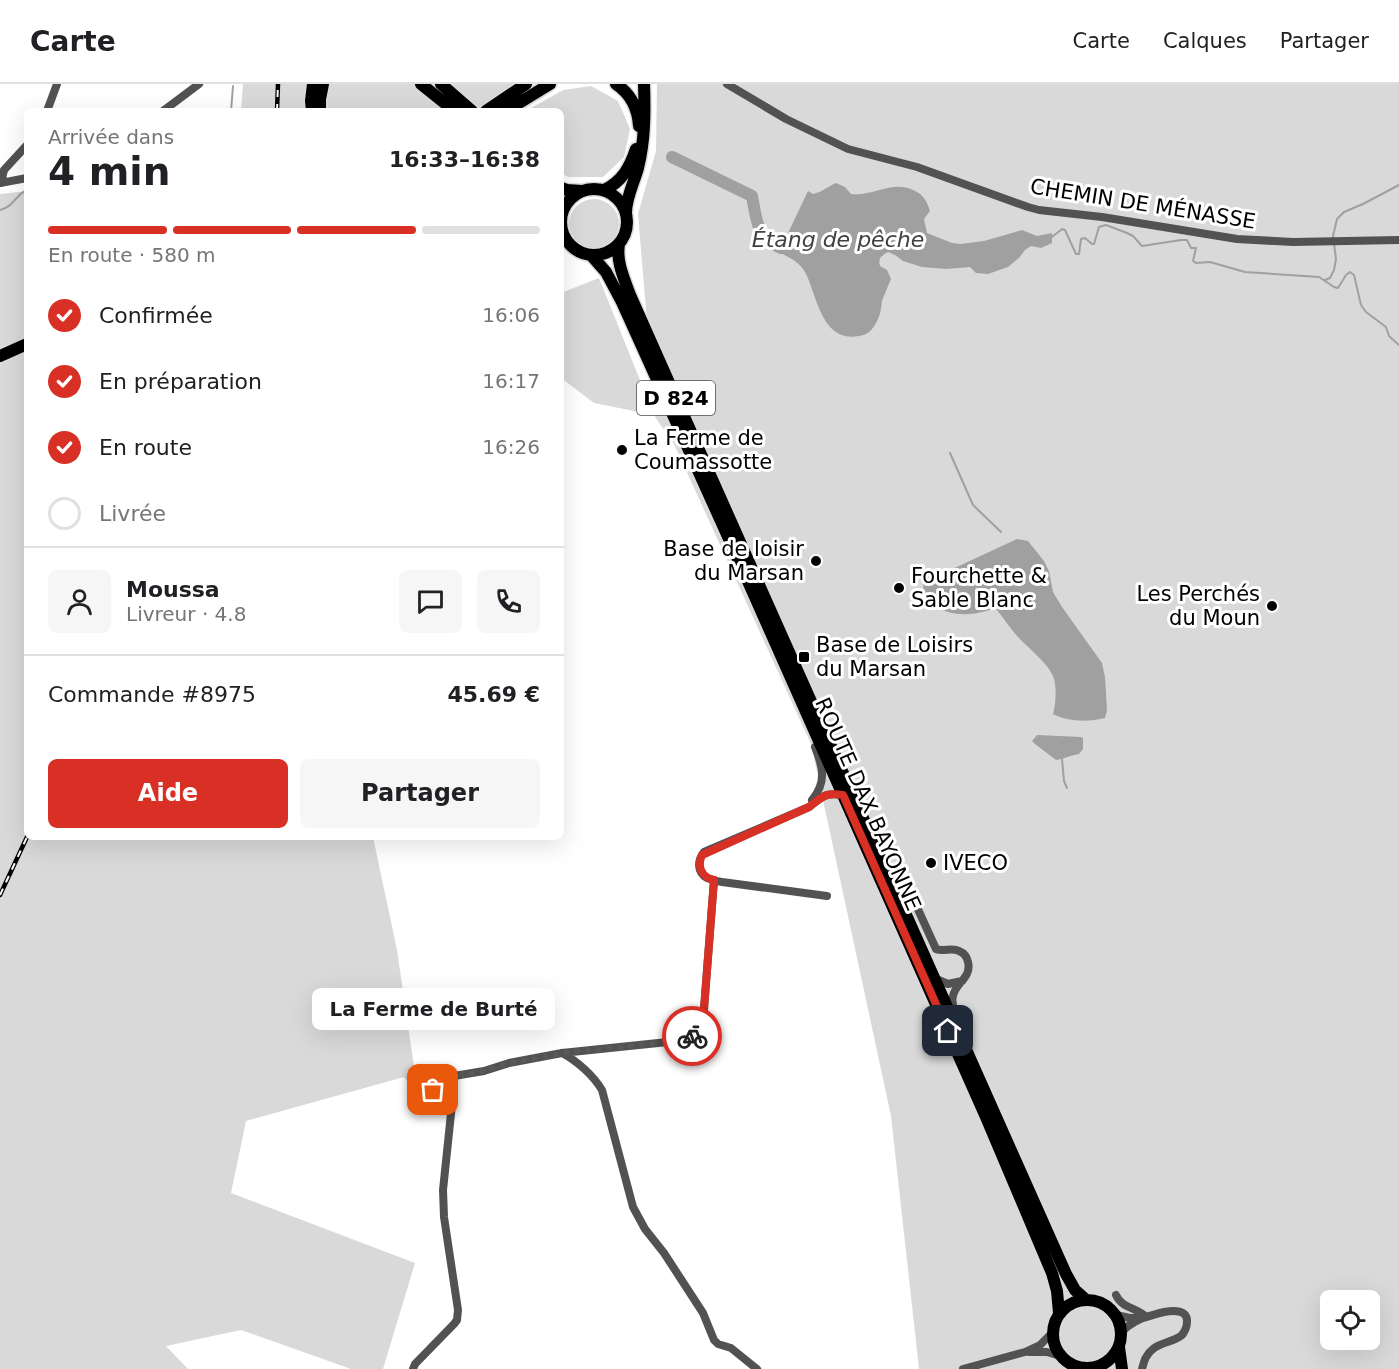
<!DOCTYPE html>
<html lang="fr">
<head>
<meta charset="utf-8">
<style>
  :root { --surface:#fff; --page:#f6f6f6; --text:#202124; --muted:#757577; --line:#e0e0e0; --accent:#d93025 }
  body { margin:0; font-family:"DejaVu Sans",sans-serif; background:var(--page); color:var(--text); height:100vh; display:flex; flex-direction:column; font-size:22px; white-space:nowrap }
  * { box-sizing:border-box; margin:0 }
  p { font-size:20px; color:var(--muted) }
  .icon { flex:none; width:33px; height:33px; fill:none; stroke:currentColor; stroke-width:2; stroke-linecap:round; stroke-linejoin:round }
  .map { position:relative; flex:1; overflow:hidden }
  .sheet { position:absolute; left:24px; top:24px; width:540px; height:732px; display:flex; flex-direction:column; background:var(--surface); border-radius:9px; box-shadow:0 6px 24px #0002 }
  .sheet>* { flex:none }
  .tools { position:absolute; left:1320px; top:1206px; display:grid; gap:12px }
  .tools a { display:grid; place-items:center; width:60px; height:60px; border-radius:9px; background:var(--surface); box-shadow:0 6px 24px #0002; font-size:30px }
  .pin { position:absolute; display:grid; place-items:center; width:51px; height:51px; color:#fff; margin:-26px; border-radius:12px; box-shadow:0 3px 9px #0006 }
  .courier { position:absolute; display:grid; place-items:center; width:60px; height:60px; margin:-30px; border:4px solid #d93025; border-radius:50%; background:#fff; color:#222; box-shadow:0 2px 8px #0007 }
  .bubble { position:absolute; height:42px; border-radius:9px; background:var(--surface); box-shadow:0 6px 24px #0002; font-size:20px; font-weight:700; line-height:42px; text-align:center }
  .overview em { font-style:normal; font-weight:700 }
  .overview div { display:flex; flex-direction:column-reverse }
  .overview { display:flex; align-items:center; justify-content:space-between; height:102px; padding:0 24px }
  h1 { font-size:39px; font-weight:700; line-height:45px }
  .bar { display:grid; grid-template-columns:repeat(4,1fr); gap:9px 6px; align-content:center; height:72px; padding:0 24px }
  .bar i { height:8px; border-radius:4px; background:var(--line) }
  .bar .selected { background:var(--accent) }
  .bar p { grid-column:span 4 }
  .line { display:flex; align-items:center; gap:15px; padding:0 24px; border-top:2px solid var(--line) }
  .line div { flex:1 }
  .round { display:grid; place-items:center; flex:none; width:63px; height:63px; border-radius:9px; background:var(--page) }
  ol { padding:0 24px; list-style:none }
  li { display:flex; align-items:center; gap:18px; height:66px }
  li p { margin-inline-start:auto }
  li .icon { padding:6px; border-radius:50%; background:var(--accent); color:#fff; stroke-width:4 }
  li:last-child { color:var(--muted) }
  li i { width:33px; height:33px; border:3px solid var(--line); border-radius:50% }
  .button { display:flex; gap:12px; margin-top:auto; padding:12px 24px }
  .button a { flex:1; height:69px; border-radius:9px; background:var(--accent); color:#fff; font-size:24px; font-weight:700; line-height:69px; text-align:center }
  .button a+a { background:var(--page); color:var(--text) }
  header { display:flex; align-items:center; gap:36px; box-sizing:border-box; height:84px; padding:0 30px; background:var(--surface); border-bottom:2px solid var(--line) }
  header strong { font-size:28px }
  nav { display:flex; gap:33px; margin-inline-start:auto; font-size:21px }
  .map>svg:first-child { display:block }
  .green { fill:#d9d9d9; fill-rule:evenodd }
  .water { fill:#a0a0a0 }
  .lines { fill:none; stroke-linecap:round; stroke-linejoin:round }
  .stream { stroke:#a0a0a0; stroke-width:2 }
  .river { stroke:#a0a0a0; stroke-width:12 }
  .primary-casing { stroke:#dbdbdb; stroke-width:15 }
  .trunk-casing { stroke:#dbdbdb; stroke-width:15 }
  .minor { stroke:#525252; stroke-width:8 }
  .primary { stroke:#000; stroke-width:12 }
  .trunk { stroke:#000; stroke-width:12 }
  .rail-casing { stroke:#000; stroke-width:4.5 }
  .rail { stroke:#fff; stroke-width:2; stroke-dasharray:7; stroke-linecap:butt }
  .done { stroke:#595959; stroke-width:6; stroke-dasharray:0 10.8 }
  .route { stroke:#d93025; stroke-width:8 }
  .poi-dot { fill:#000; stroke:#fff; stroke-width:2 }
  .labels { text-anchor:middle; stroke-width:6; stroke-linejoin:round; paint-order:stroke }
  .shield { fill:#fff; stroke:#4c4c4c; stroke-width:1.5 }
  .shield-label { font-size:20px; font-weight:bold; fill:#000 }
  .street-label { font-size:21px; fill:#000; stroke:#fff }
  .poi-label { font-size:21px; fill:#000; stroke:#fff; text-anchor:start }
  .water-label { font-size:22px; font-style:italic; fill:#414141; stroke:#fff }
</style>
</head>
<body>
<header>
<strong>Carte</strong>
<nav><a>Carte</a><a>Calques</a><a>Partager</a></nav>
</header>
<div class="map">
<svg width="1399" height="1285" viewBox="0 0 1399 1285">
  <rect width="100%" height="100%" fill="#fff"/>
  <path class="green" d="M243 0H308L305 27H241Z
    M327 0H417L453 27H328L325 4Z
    M449 0H514L478 24Z
    M657 0H1399V1285H919L891 1032 811 660 674 360 655 333 638 130 656 67ZM1330 1216H1370V1256H1330Z
    M591 2 618 17 630 45 624 73 603 93H568L561 89V27H526L563 6Z
    M27 107V753H373L397 866 418 1010 404 993 246 1037 231 1109 415 1179 383 1285H351L241 1246 166 1262 188 1285H0V110Z
    M569 140a25 25 0 1 1 50 0a25 25 0 1 1-50 0Z
    M599 194 654 331 594 319 561 294V209Z"/>
  <path class="water" d="M836 99 845 103 851 110C872 113 892 96 913 106 923 110 927 117 930 127L924 135 927 149 952 159 961 160 984 157 1022 146 1037 152 1052 149V159L1041 164 1031 162 1025 166 1019 174 1008 183 988 190 976 189 970 183 946 185 922 183 903 177 895 171 888 168C881 172 878 174 880 182L887 186 891 195C888 202 885 209 882 217 881 223 881 229 878 235 874 244 869 251 859 252 821 259 817 210 805 188 800 178 788 173 779 168L808 107 813 110C822 108 827 103 836 99Z
    M1017 455 1028 457 1044 477 1049 487 1053 508 1062 523 1102 579 1105 593 1107 626 1105 634C1089 638 1068 638 1053 630 1056 619 1057 602 1053 592 1047 578 1028 564 1018 553 1010 544 1004 535 997 526L993 525C985 527 977 530 969 530 948 532 918 521 924 495L930 491 946 488Z
    M1037 651 1081 653 1083 654V665L1079 670C1071 671 1064 675 1056 676L1035 660 1032 657Z"/>
  <g class="lines">
    <path class="stream" d="M231 27 233 2
      M0 126C15 122 15 111 27 106
      M1052 153 1062 145 1065 146 1076 170H1079L1081 155 1085 154 1092 160H1094L1099 143 1106 141 1127 149 1133 152 1142 162 1181 156H1187L1191 164H1196L1193 177 1196 179 1210 178 1245 188 1319 193 1334 203 1338 204 1346 191 1350 188 1354 191 1361 221 1366 228 1386 243 1389 252 1399 261
      M1325 196 1330 194 1334 186 1336 175 1333 152 1337 135 1344 128 1363 120 1399 101
      M950 369 973 421 1001 448
      M1062 675 1064 697 1067 704"/>
    <path class="river" d="M672 73 752 112C757 138 756 152 781 164"/>
    <defs>
      <path id="primary" d="M421 0 451 24 458 27
        M441 0 472 27
        M616 0C631 10 638 25 639 42
        M312 27 311 17 313 0
        M320 27V15L323 0
        M486 27 526 0
        M506 27 550 0
        M561 104 567 106 582 107
        M561 138a33 33 0 1 1 66 0a33 33 0 1 1-66 0Z
        M604 106C622 98 630 83 636 65
        M626 129C626 113 634 99 638 84 645 56 645 28 644 0
        M619 160C616 178 624 194 630 211L1066 1190 1075 1206 1085 1215
        M591 171 606 188 622 218 739 477 986 1033 1052 1189 1057 1207 1059 1229
        M0 272 27 260
        M1053 1250a34 34 0 1 1 68 0a34 34 0 1 1-68 0Z"/>
      <path id="trunk" d="M1119 1263 1122 1285
        M1092 1284 1093 1285"/>
    </defs>
    <use href="#primary" class="primary-casing"/>
    <use href="#trunk" class="trunk-casing"/>
    <path class="minor" d="M727 0 786 35 848 65 917 83 1028 123 1039 126 1102 133 1237 155 1293 158 1399 156
      M47 27 57 0
      M163 27 199 0
      M0 99 27 94
      M1 99 4 86 27 61
      M812 716C827 698 823 683 815 663
      M906 799 936 865C943 868 952 863 959 867 964 869 967 873 968 878 972 894 955 899 953 912 951 918 954 925 957 931
      M827 812 722 798C717 797 711 796 707 794 697 788 697 777 704 768L809 723C822 713 825 708 843 711
      M934 894 948 900 962 897
      M562 969C577 977 593 991 602 1006L633 1123 645 1145 664 1169 703 1229 714 1256 718 1260 731 1264 757 1285
      M433 1006 447 996
      M1116 1211C1122 1225 1137 1223 1146 1233
      M1116 1231 1130 1234 1139 1233
      M1121 1249C1129 1239 1140 1234 1153 1231 1162 1228 1188 1221 1187 1238 1187 1243 1185 1247 1182 1251 1174 1258 1161 1258 1153 1265 1146 1270 1144 1277 1142 1285
      M1029 1268H1047L1060 1272
      M413 1285 415 1280 454 1240 457 1236 458 1226 444 1133 443 1106 452 1020 448 1006 447 996 454 992 484 987 509 979 562 969 687 956 698 947 703 938 714 796
      M963 1285 1025 1268 1040 1261 1052 1249"/>
    <use href="#primary" class="primary"/>
    <use href="#trunk" class="trunk"/>
    <defs>
      <path id="rail" d="M277 27 278 0
        M0 811 27 753"/>
    </defs>
    <use href="#rail" class="rail-casing"/>
    <use href="#rail" class="rail"/>
  </g>
  <g class="lines">
    <path class="done" d="M433 1006 454 992 484 987 509 979 562 969 687 956 692 952"/>
    <path class="route" d="M692 952 698 947 703 938 714 796C701 793 697 782 702 771L809 723C822 713 825 708 843 711L948 947"/>
  </g>
  <g class="poi-dot">
    <circle cx="622" cy="366" r="6"/>
    <circle cx="816" cy="477" r="6"/>
    <circle cx="899" cy="504" r="6"/>
    <circle cx="1272" cy="522" r="6"/>
    <rect x="798" y="567" width="12" height="12" rx="3"/>
    <circle cx="931" cy="779" r="6"/>
  </g>
  <g class="labels">
    <rect class="shield" x="637" y="297" width="78" height="34" rx="4.5"/>
    <g class="shield-label">
      <text x="676" y="321">D 824</text>
    </g>
    <g class="street-label">
      <text transform="translate(1143 120) rotate(9)" y="7">CHEMIN DE MÉNASSE</text>
      <text transform="translate(868 720) rotate(66)" y="7">ROUTE DAX BAYONNE</text>
    </g>
    <g class="poi-label">
      <text x="634" y="361">La Ferme de<tspan x="634" dy="24">Coumassotte</tspan></text>
      <text x="804" y="472" text-anchor="end">Base de loisir<tspan x="804" dy="24">du Marsan</tspan></text>
      <text x="911" y="499">Fourchette &amp;<tspan x="911" dy="24">Sable Blanc</tspan></text>
      <text x="1260" y="517" text-anchor="end">Les Perchés<tspan x="1260" dy="24">du Moun</tspan></text>
      <text x="816" y="568">Base de Loisirs<tspan x="816" dy="24">du Marsan</tspan></text>
      <text x="943" y="786">IVECO</text>
    </g>
    <g class="water-label">
      <text x="838" y="163">Étang de pêche</text>
    </g>
  </g>
</svg>
<div class="tools">
<a><svg class="icon" aria-label="locate" viewBox="0 0 24 24"><circle cx="12" cy="12" r="6"/><path d="M12 2v4M12 18v4M2 12h4M18 12h4"/></svg></a>
</div>
<div class="pin" style="left:433px;top:1006px;background:#ea580c"><svg class="icon" aria-label="bag" viewBox="0 0 24 24"><path d="M5 8h14l-1 12H6zM9 8a3 3 0 0 1 6 0"/></svg></div>
<div class="pin" style="left:948px;top:947px;background:#1f2937"><svg class="icon" aria-label="home" viewBox="0 0 24 24"><path d="M3 11l9-7 9 7M6 9v11h12V9"/></svg></div>
<div class="courier" style="left:692px;top:952px"><svg class="icon" aria-label="bike" viewBox="0 0 24 24"><circle cx="6" cy="16" r="4"/><circle cx="18" cy="16" r="4"/><path d="M6 16l4-8h5l3 8M10 8l3 8H6M13 5h3"/></svg></div>
<div class="bubble" style="left:312px;top:904px;width:243px">La Ferme de Burté</div>
<section class="sheet">
<div class="overview"><div><h1>4 min</h1><p>Arrivée dans</p></div><em>16:33–16:38</em></div>
<div class="bar"><i class="selected"></i><i class="selected"></i><i class="selected"></i><i></i><p>En route · 580 m</p></div>
<ol>
<li><svg class="icon" aria-label="check" viewBox="0 0 24 24"><path d="M5 12l5 5 9-10"/></svg>Confirmée<p>16:06</p></li>
<li><svg class="icon" aria-label="check" viewBox="0 0 24 24"><path d="M5 12l5 5 9-10"/></svg>En préparation<p>16:17</p></li>
<li><svg class="icon" aria-label="check" viewBox="0 0 24 24"><path d="M5 12l5 5 9-10"/></svg>En route<p>16:26</p></li>
<li><i></i>Livrée</li>
</ol>
<div class="line" style="height:108px"><a class="round"><svg class="icon" aria-label="person" viewBox="0 0 24 24"><circle cx="12" cy="8" r="4"/><path d="M4 21q1-7 8-7t8 7"/></svg></a><div><b>Moussa</b><p>Livreur · 4.8</p></div><a class="round"><svg class="icon" aria-label="chat" viewBox="0 0 24 24"><path d="M4 5h16v11H9l-5 4z"/></svg></a><a class="round"><svg class="icon" aria-label="phone" viewBox="0 0 24 24"><path d="M5 4h4l2 5-3 2q2 4 5 5l2-3 5 2v4C11 20 4 13 5 4z"/></svg></a></div>
<div class="line" style="height:78px"><div>Commande #8975</div><b>45.69 €</b></div>
<div class="button"><a>Aide</a><a>Partager</a></div>
</section>
</div>
</body>
</html>
